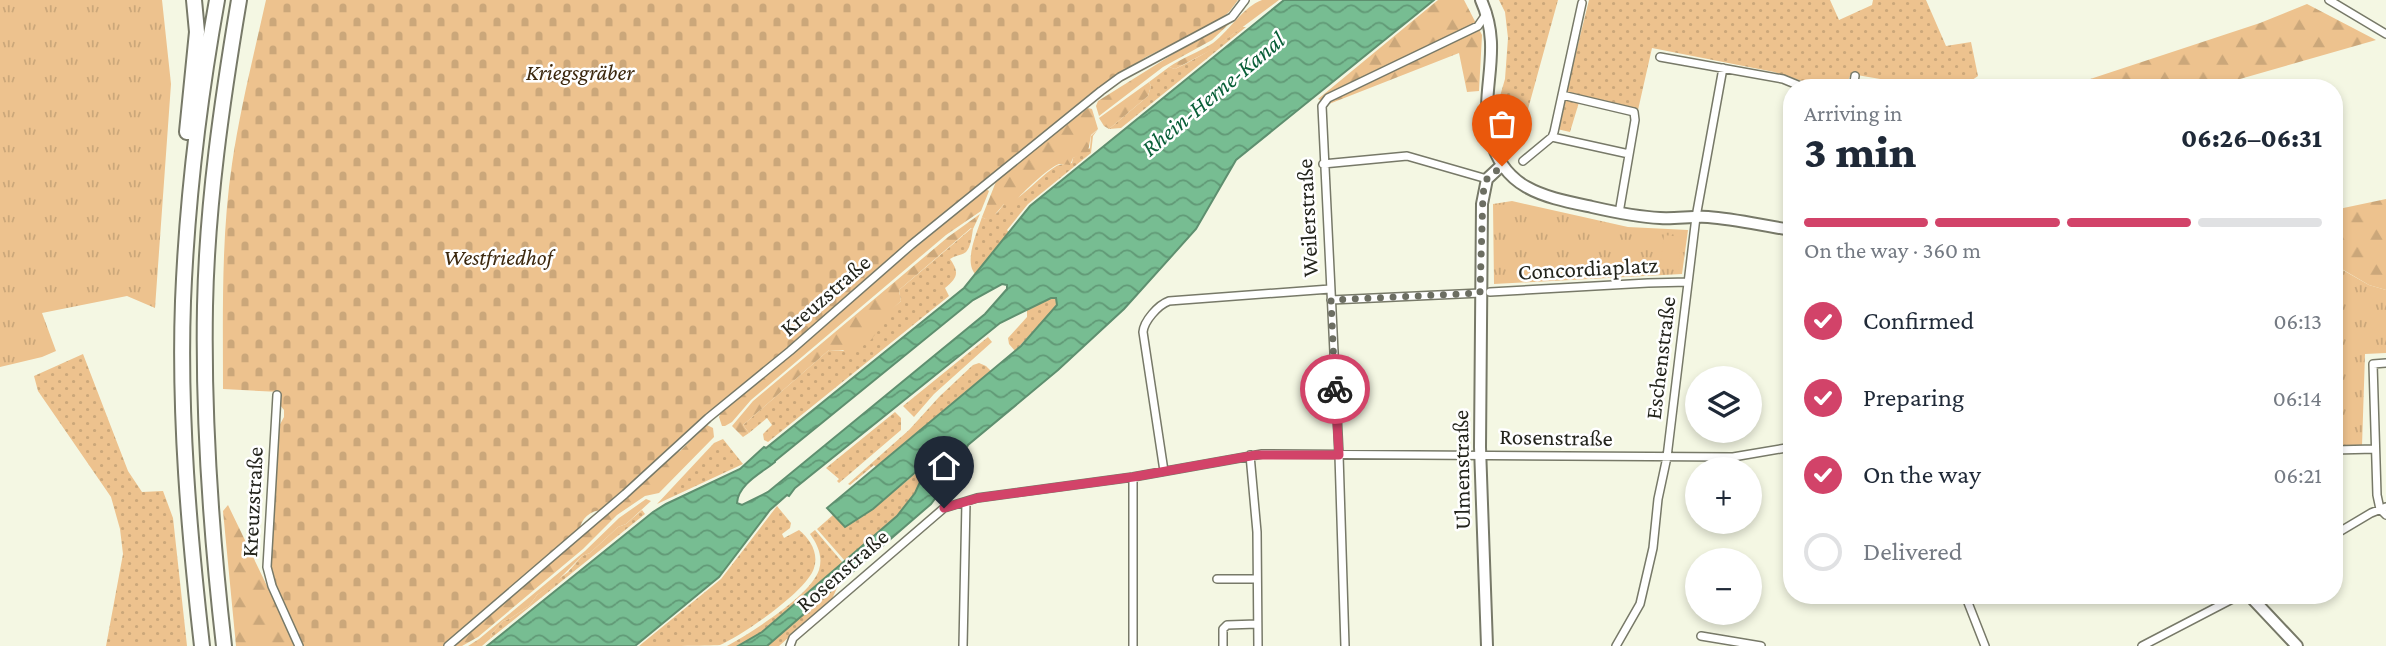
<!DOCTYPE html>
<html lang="en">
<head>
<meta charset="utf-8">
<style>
  :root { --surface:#fff; --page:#f2f2f3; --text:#1f2937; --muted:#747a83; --line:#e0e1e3; --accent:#d24369 }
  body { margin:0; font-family:"Crimson Pro",serif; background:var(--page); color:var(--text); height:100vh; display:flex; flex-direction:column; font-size:26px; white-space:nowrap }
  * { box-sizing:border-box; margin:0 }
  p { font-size:23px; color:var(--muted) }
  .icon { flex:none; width:38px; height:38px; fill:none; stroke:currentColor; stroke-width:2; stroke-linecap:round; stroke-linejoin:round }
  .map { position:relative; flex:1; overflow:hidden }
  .details { position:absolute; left:1783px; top:79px; width:560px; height:525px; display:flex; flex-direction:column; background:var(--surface); border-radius:28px; box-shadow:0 4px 10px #0003 }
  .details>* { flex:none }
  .buttons { position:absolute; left:1685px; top:366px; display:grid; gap:14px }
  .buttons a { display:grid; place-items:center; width:77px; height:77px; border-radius:50%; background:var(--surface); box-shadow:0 4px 10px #0003; font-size:35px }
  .pin { position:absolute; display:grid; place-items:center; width:60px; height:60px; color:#fff; margin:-72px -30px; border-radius:50% 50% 50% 0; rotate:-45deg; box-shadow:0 0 7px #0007 }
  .pin .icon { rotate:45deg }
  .courier { position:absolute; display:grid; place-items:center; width:70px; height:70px; margin:-35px; border:5px solid #d24369; border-radius:50%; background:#fff; color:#222; box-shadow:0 2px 9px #0007 }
  .headline em { font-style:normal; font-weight:800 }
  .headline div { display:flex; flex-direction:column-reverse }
  .headline { display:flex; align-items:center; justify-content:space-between; height:119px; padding:0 21px }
  h1 { font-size:46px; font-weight:800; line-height:52px }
  .bar { display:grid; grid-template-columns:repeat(4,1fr); gap:10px 7px; align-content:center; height:84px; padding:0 21px }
  .bar i { height:9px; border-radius:5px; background:var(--line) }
  .bar .selected { background:var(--accent) }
  .bar p { grid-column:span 4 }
  ol { padding:0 21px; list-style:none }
  li { display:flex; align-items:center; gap:21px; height:77px }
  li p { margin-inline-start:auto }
  li .icon { padding:7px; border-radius:50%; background:var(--accent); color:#fff; stroke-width:4 }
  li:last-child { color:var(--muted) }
  li i { width:38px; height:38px; border:4px solid var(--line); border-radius:50% }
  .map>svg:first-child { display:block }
  .grass { fill:url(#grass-dots) }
  .forest { fill:url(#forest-firs) }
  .cemetery { fill:url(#cemetery-stones) }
  .park { fill:url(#park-tufts) }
  .pitch { fill:#edc28e }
  .water { fill:url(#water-waves); stroke:#5e8f6f; stroke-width:2; fill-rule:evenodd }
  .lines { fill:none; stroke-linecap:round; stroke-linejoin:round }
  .street-casing { stroke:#777968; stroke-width:10 }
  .secondary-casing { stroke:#777968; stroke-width:14 }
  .highway-casing { stroke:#777968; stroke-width:18 }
  .street { stroke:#fff; stroke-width:7 }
  .secondary { stroke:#fff; stroke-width:10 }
  .highway { stroke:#fff; stroke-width:14 }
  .done { stroke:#6c6e62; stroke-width:7; stroke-dasharray:0 12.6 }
  .route { stroke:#d24369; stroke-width:9 }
  .labels { text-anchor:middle; stroke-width:5; stroke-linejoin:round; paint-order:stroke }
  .park-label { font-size:23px; font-style:italic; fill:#3c280e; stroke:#fff }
  .street-label { font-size:23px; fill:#23241c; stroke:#fff }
  .water-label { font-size:24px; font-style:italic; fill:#085e37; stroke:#fff }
</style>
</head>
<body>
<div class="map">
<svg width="2386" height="646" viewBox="0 0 2386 646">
  <defs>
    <pattern id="grass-dots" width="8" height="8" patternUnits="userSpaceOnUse" patternTransform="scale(1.75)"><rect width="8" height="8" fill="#edc28e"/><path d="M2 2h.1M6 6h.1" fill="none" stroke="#cba77a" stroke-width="1.8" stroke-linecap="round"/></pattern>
    <pattern id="forest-firs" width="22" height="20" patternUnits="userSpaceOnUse" patternTransform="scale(1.75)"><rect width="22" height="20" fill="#edc28e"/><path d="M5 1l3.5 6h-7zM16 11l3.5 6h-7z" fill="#cba77a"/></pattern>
    <pattern id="cemetery-stones" width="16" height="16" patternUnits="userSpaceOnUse" patternTransform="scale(1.75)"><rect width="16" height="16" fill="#edc28e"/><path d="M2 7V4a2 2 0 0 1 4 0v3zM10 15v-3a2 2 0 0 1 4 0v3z" fill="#cba77a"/></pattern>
    <pattern id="park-tufts" width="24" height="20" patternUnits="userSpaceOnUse" patternTransform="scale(1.75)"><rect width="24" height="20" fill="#edc28e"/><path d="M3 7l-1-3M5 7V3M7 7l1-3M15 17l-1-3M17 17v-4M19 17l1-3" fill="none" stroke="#cba77a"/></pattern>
    <pattern id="water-waves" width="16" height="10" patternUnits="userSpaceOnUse" patternTransform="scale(1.75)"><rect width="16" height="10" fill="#77bd92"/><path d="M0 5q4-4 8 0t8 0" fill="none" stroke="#619976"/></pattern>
  </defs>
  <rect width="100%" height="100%" fill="#f4f7e3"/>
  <path class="grass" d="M1499 0H1558L1525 120 1501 138 1496 110 1505 79 1508 38 1505 12Z
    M1589 0H1830L1839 20 1872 5 1873 0H1926L1946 46 1971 42 1978 76 1962 87 1886 88V80L1851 74 1845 87H1821L1774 72 1652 48 1638 110 1580 99 1570 132 1557 129Z
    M1242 27H1246L1121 128 1109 129 1148 96 1151 86 1149 82 1169 67 1175 69C1200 57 1221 44 1242 27Z
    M1098 129 1093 136 1091 153 1028 204 1007 230 1009 232 976 275C963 262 977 233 982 217L985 219 997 213 1004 204C1017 204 1041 175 1055 167 1060 163 1066 165 1072 163L1073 158 1090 148 1091 136Z
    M972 228 973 229C972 235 971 247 966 252 961 256 955 255 950 259 960 273 957 278 945 288L949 296 768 442 764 440 763 434 772 425 767 418 749 433 743 425 829 350 843 351 901 301 899 290Z
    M1051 298 1057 299V305L1015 351 1009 344 1008 338 1027 317V309Z
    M988 337 992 342 934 394 914 417 903 406Z
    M83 354 128 471 142 492 163 491 173 518 187 646H106L123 554 120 529 111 497 38 391 34 376Z
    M979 363 986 366 991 371 876 467 874 465 850 485 848 484 909 430 939 397 973 365Z
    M895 412 901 418V430L839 483 837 481 839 479 826 468Z
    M723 439 743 464 657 504 714 443Z
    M921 469 925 473C912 511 874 536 845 561L817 529 833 515 845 527 873 509Z
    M777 506 791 523 790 528 782 534 784 538 799 530C810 539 819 553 814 568 808 590 742 636 720 645 708 646 655 646 639 646L721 579Z
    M642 510 645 514 490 639 492 633 503 621 511 618 529 606 537 595 568 572 582 556 590 553 618 527 626 524Z
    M815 530 843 563 762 632 738 646H727C751 633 811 595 819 570 823 557 818 545 810 534Z
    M851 572 837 588 832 599 779 646H767Z"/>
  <path class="forest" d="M1262 0H1279L1213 49 1175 69 1169 67C1182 58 1199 52 1213 43 1230 30 1243 7 1262 0Z
    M1438 0H1464L1482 35 1479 91 1467 92 1459 53 1329 104 1318 99Z
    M2307 4 2376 40 2212 87H2066L2260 23Z
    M1245 9 1212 40 1163 67 1099 116 1096 106 1098 101Z
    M1149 82 1151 86 1148 96 1109 129 1104 126 1099 118Z
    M1088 108 1092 109 1098 129 1091 135 1088 152 1073 158 1070 165C1069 165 1060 164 1059 164 1049 167 1016 198 1011 207L1004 204 992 218 985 219 982 217 997 179Z
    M986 189 989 191 981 211 946 235 751 400 732 422 725 426H722L719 417 722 409Z
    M2386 199V290L2369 285 2335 265 2334 210Z
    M980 214 973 229 971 228 899 290 901 301C871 327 882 354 829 350L743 425 749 433 743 437 732 426 753 401 948 237Z
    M707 425 713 428 714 437 659 493 645 496 617 515 583 549 478 637 462 646H453L671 455 680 451Z
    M646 499 651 501 626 524 618 527 590 553 582 556 557 581 537 595 529 606 511 618 503 621 492 633 490 639 482 646H468L479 639 585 551 619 518Z
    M228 505 296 646H236L223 511Z"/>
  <path class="cemetery" d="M266 0H1238L1229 12 1218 21 1146 57 1099 88 900 249 757 375 698 423 603 510C590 510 581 519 579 531L444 646H303L277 588 270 566 278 428 284 417V410L280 405V392L223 389C223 314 221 238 232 164 240 109 254 54 266 0Z"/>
  <path class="park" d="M0 0H162L171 84 155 308 127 296 42 313 56 351 42 357 0 367Z
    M1512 201 1628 227 1688 230 1682 274 1494 284 1493 204Z
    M2334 265 2369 285 2386 290V353L2365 354 2362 446 2335 447Z"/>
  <path class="pitch" d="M1664 235 1681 237 1678 270 1660 268Z"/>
  <path class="water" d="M1284 0H1434L1236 160 1196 229 1124 309 1058 370 968 445 951 477 931 504 767 646H738L762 632 897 516 915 493 925 471 918 470 873 509 845 527 827 508 1021 346 1057 305 1056 298H1051L1000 323 795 488 789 496 787 495 770 510 719 577 635 646H487L653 512 666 504 740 469 764 447 766 448 964 288 1030 206ZM1002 284 1007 285V289L985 314 768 492 742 505 737 503C738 484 763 472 775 462V461L973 300Z"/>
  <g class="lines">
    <defs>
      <path id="street" d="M2329 0 2386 34
        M1660 57 1783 79 1805 88
        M1853 88 1855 76
        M1562 95 1634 112 1635 120 1619 213
        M1552 137 1629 154
        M1523 161 1552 137 1554 132 1582 3
        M1323 164 1407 156 1487 179
        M1490 292 1648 283 1688 282
        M1331 300 1481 293
        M2386 363 2373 364 2377 495 2380 509 2386 515
        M277 395 267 567 272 586 299 646
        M2334 450 2375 449
        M1250 455 1257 532 1258 646
        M1164 471 1143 332C1144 321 1158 305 1169 301L1330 289
        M2334 535 2371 513 2386 507
        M1789 548 1792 532
        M1217 579H1257
        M1965 595 1985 646
        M1701 636 1761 646
        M448 646 625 494 708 418 790 351 911 245 1101 91 1120 77 1232 17 1245 0
        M790 646 793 638 944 508 977 498 1133 477 1262 454 1733 457 1792 447
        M963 646 966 502
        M1133 646V477
        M1223 646V629L1227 625 1257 624
        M1345 646 1339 455 1322 106 1328 98 1478 26 1487 13
        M1616 646 1640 604 1653 548 1658 499 1667 457 1696 217 1723 68
        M2142 646 2240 595"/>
      <path id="secondary" d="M1481 0C1504 51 1479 89 1490 136 1503 190 1545 197 1592 207 1614 212 1637 217 1660 218 1676 219 1692 216 1708 217 1736 219 1764 226 1792 230
        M2249 595 2297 646
        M1487 646 1480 447 1482 204 1487 179 1501 166"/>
      <path id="highway" d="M187 132 197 32 194 0
        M202 646C189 532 179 416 183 301 187 200 199 100 217 0
        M224 646C211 533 203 420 205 306 207 204 222 101 239 0"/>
    </defs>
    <use href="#street" class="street-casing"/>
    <use href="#secondary" class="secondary-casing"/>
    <use href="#highway" class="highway-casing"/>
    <use href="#street" class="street"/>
    <use href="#secondary" class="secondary"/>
    <use href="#highway" class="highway"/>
  </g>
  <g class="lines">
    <path class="done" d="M1335 389 1331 300 1480 293 1483 193 1487 179 1502 166"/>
    <path class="route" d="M944 508 978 498 1133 477 1256 455H1339L1335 389"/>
  </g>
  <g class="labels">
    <g class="park-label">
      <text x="580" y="80">Kriegsgräber</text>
      <text x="498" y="265">Westfriedhof</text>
    </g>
    <g class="street-label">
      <text transform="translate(1307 218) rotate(-93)" y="8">Weilerstraße</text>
      <text transform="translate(1588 268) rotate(-3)" y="8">Concordiaplatz</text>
      <text transform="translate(825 295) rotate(-41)" y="8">Kreuzstraße</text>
      <text transform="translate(1660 358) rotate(-83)" y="8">Eschenstraße</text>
      <text transform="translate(1556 437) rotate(1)" y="8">Rosenstraße</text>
      <text transform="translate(1461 470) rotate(-91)" y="8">Ulmenstraße</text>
      <text transform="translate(252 502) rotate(-87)" y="8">Kreuzstraße</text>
      <text transform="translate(842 570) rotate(-41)" y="8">Rosenstraße</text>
    </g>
    <g class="water-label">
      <text transform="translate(1213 94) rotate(-40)" y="8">Rhein-Herne-Kanal</text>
    </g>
  </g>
</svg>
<div class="buttons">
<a><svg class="icon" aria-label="layers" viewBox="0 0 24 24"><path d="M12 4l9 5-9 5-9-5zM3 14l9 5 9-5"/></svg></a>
<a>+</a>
<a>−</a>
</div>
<div class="pin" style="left:1502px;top:166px;background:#ea580c"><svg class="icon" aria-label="bag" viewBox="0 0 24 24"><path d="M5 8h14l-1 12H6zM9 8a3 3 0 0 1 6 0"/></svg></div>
<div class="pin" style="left:944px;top:508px;background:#1f2937"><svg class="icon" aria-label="home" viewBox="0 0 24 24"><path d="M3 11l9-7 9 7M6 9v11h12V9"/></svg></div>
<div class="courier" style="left:1335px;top:389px"><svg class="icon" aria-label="bike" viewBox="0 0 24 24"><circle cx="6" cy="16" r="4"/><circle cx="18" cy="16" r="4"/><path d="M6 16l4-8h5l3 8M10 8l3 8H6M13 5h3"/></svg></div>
<section class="details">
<div class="headline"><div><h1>3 min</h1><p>Arriving in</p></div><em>06:26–06:31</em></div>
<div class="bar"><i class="selected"></i><i class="selected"></i><i class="selected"></i><i></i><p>On the way · 360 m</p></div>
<ol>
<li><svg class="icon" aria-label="check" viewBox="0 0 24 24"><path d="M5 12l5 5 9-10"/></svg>Confirmed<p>06:13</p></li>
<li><svg class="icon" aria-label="check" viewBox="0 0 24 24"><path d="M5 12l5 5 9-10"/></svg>Preparing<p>06:14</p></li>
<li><svg class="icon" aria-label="check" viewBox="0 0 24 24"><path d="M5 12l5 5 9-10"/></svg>On the way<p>06:21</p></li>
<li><i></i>Delivered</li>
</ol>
</section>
</div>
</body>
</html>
